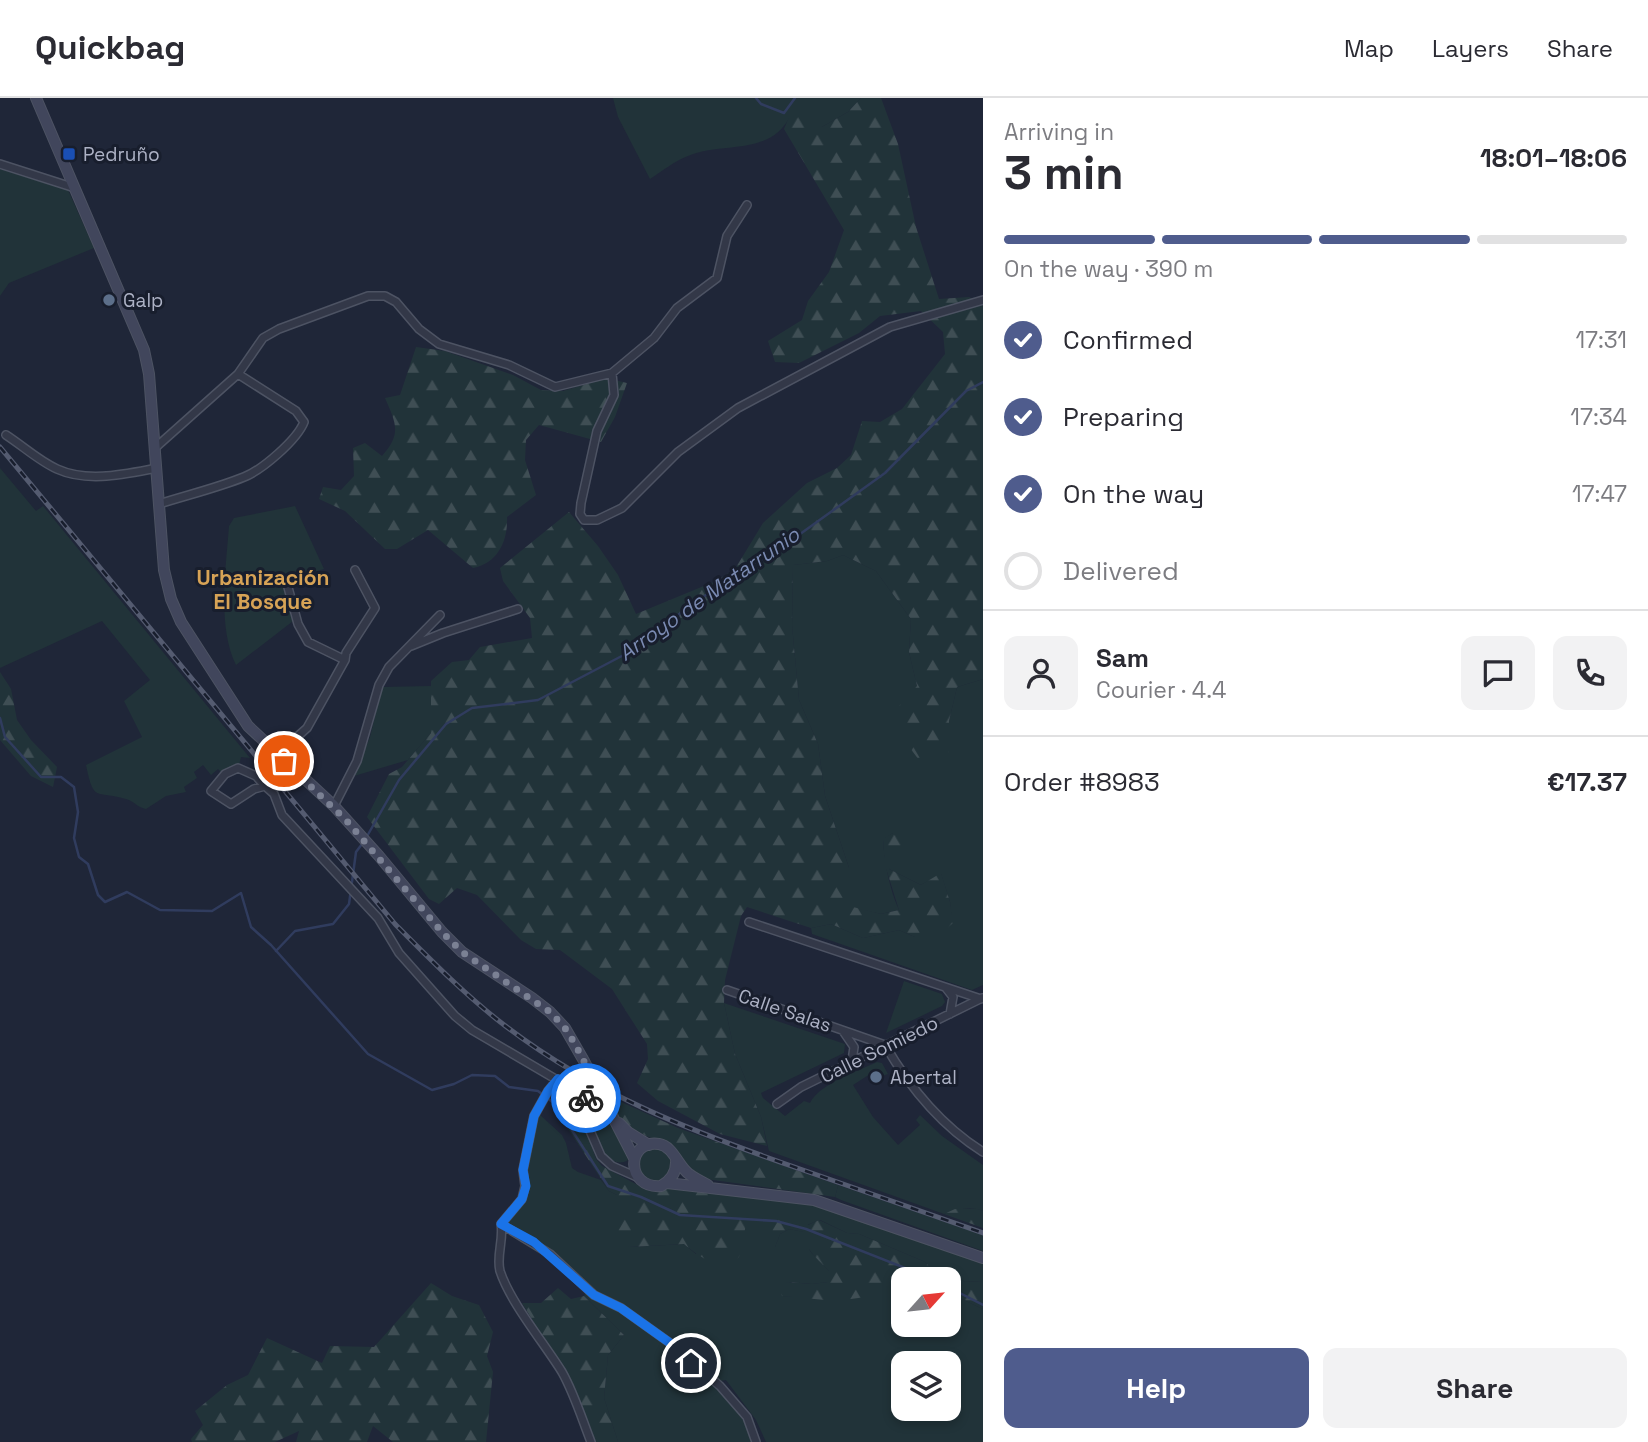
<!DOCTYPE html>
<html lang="en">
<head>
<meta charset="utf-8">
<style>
  :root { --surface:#fff; --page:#f2f2f3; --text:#2b2b33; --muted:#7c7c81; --line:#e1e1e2; --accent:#4f5c8d }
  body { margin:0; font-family:"Space Grotesk",sans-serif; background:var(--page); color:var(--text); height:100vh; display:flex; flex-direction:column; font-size:26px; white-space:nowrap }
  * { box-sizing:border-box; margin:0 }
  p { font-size:23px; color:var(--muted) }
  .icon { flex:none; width:38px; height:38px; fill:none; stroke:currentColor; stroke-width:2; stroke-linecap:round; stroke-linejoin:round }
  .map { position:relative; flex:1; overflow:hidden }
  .panel { display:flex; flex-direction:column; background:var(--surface); width:665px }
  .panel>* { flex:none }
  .needle { width:46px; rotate:63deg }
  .fabs { position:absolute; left:891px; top:1169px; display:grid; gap:14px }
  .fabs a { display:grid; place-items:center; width:70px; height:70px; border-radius:14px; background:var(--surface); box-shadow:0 4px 10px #0003; font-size:35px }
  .pin { position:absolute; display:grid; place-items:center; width:60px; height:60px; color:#fff; margin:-30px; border:4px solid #fff; border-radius:50%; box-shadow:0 2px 7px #0007 }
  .courier { position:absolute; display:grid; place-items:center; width:70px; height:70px; margin:-35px; border:5px solid #1a73e8; border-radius:50%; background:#fff; color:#222; box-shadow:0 2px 9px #0007 }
  .summary em { font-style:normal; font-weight:600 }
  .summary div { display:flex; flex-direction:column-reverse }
  .summary { display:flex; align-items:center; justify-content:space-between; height:119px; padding:0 21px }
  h1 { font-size:46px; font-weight:600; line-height:52px }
  .bar { display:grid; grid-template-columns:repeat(4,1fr); gap:10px 7px; align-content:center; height:84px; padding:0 21px }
  .bar i { height:9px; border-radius:5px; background:var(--line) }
  .bar .on { background:var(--accent) }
  .bar p { grid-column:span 4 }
  .line { display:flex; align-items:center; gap:18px; padding:0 21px; border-top:2px solid var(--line) }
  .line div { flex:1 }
  .round { display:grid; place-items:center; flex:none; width:74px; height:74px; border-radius:14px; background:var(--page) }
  ol { padding:0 21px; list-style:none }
  li { display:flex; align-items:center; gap:21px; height:77px }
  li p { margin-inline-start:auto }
  li .icon { padding:7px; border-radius:50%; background:var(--accent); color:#fff; stroke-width:4 }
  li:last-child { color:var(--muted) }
  li i { width:38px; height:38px; border:4px solid var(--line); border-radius:50% }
  .primary-button { display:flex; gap:14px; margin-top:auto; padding:14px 21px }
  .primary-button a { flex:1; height:80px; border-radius:14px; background:var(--accent); color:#fff; font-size:28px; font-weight:600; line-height:80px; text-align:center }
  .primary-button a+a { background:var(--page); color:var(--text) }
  header { display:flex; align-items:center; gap:42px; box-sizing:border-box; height:98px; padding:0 35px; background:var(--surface); border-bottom:2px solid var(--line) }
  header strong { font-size:33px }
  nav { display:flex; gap:38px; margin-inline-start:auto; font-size:24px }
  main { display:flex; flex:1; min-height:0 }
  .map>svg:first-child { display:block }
  .green { fill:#213339; fill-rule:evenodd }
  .forest { fill:url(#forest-firs) }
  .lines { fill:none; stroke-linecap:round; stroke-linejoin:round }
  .stream { stroke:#303c5e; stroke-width:2.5 }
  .street-casing { stroke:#4d5363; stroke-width:10 }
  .secondary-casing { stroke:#4d5363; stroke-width:12 }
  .street { stroke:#333848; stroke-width:7 }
  .secondary { stroke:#41465c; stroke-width:10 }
  .rail-casing { stroke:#545b70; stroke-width:5 }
  .rail { stroke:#181e2d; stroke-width:2.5; stroke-dasharray:8; stroke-linecap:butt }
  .done { stroke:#7b8194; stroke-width:7; stroke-dasharray:0 12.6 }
  .route { stroke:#1a73e8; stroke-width:9 }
  .transit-dot { fill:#1a4fb4; stroke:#181e2d; stroke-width:2.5 }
  .service-dot { fill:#5c6f8a; stroke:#181e2d; stroke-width:2.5 }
  .labels { text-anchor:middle; stroke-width:6; stroke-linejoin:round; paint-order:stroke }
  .poi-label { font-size:19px; fill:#adb2c5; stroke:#181e2d; text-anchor:start }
  .street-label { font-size:19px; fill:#adb2c5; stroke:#181e2d }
  .neighbourhood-label { font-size:21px; font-weight:bold; fill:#d7a356; stroke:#181e2d }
  .water-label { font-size:21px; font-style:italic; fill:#7b8bb3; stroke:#181e2d }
</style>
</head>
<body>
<header>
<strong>Quickbag</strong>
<nav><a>Map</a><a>Layers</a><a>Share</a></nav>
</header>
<main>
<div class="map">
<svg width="983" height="1344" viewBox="0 0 983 1344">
  <defs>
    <pattern id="forest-firs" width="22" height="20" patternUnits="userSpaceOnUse" patternTransform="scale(1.75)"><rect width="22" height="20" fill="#213339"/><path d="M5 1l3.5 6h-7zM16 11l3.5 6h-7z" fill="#3f4e54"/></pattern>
  </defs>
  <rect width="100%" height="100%" fill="#1f2638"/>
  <path class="green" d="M613 0H866H861L848 14 822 29 791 17C770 59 724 43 688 58 675 63 662 73 650 81L618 19Z
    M0 71 68 92 94 150 9 185 0 198Z
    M0 370 36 413 43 408 250 660 241 659 239 667 222 675 218 671 211 677 203 667 194 674 197 680 184 689 186 694 166 698 146 711C138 710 134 703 126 701 95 692 94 705 86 667L142 639 124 603 150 582 102 523 0 570Z
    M295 408 324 471 287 482 297 520 236 567C217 529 226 469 229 428L234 420Z
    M843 457 876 473 911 521 909 554 917 588 949 654V623L957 589 983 581V887L972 892 812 836 811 830 831 826 863 840 899 832 915 839 952 825 950 804 941 776 921 787 889 771 893 735 883 742C885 767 889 789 899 812L881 816 849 809V770L825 698 818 646 799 602 792 528 793 467 827 463Z
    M431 588V635L408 662 354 678 370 639 382 589Z
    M904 883 942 896 945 904 942 908 886 935Z
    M724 905 845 946 844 955 761 995 763 1000 785 1018 804 1003 810 1005C819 986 858 973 877 964L882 965 888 976 882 978 878 971 853 987 873 1019 898 1047 920 1027 916 1022 920 1017 942 1038 983 1067V1113C971 1108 956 1111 944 1116L769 1053 761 1019 735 956Z
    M596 996 626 1050 628 1062C604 1077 589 1021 582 1004Z
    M539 1016 562 1037 566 1045 572 1070 578 1074 601 1082 609 1093 617 1097 629 1149 684 1146 696 1156 706 1097 680 1091 662 1093 664 1088 811 1105 983 1164V1183L965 1184 945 1173 935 1174 925 1164 859 1136 847 1135 820 1122 807 1127 776 1115 775 1149 780 1136 789 1131 805 1134 810 1153 829 1173V1184L812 1186 787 1184 782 1198 800 1199 903 1188V1227H948L949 1195 983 1211V1344H766L756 1322 726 1282 720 1283 592 1192 547 1150 508 1126 514 1115 524 1103 526 1068ZM903 1265H948V1311H903Z
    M639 1067a16 16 0 1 1 32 0a16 16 0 1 1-32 0Z
    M838 1087 983 1137V1153L841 1102 835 1099Z
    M586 1193 658 1239 718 1288 745 1319 754 1344H618L604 1300 608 1257 624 1237 584 1198Z"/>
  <path class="forest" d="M861 0H881L898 46 916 129 939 201 969 199 983 206V581L957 589 949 623V654L922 666 907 646 899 608 917 588 909 554 911 521 876 473 843 457 827 463 793 467 792 528 799 602 818 646 825 698 849 770V808L881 816 899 812 885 767 883 741 893 735 909 747 889 771 921 787 941 775 950 804 953 825 944 833 931 840 915 839 899 832 863 840 831 826 811 830 747 809 741 818 725 882 724 905 735 956 761 1019 767 1048 720 1036 658 1003 637 985 648 961 647 946 612 891 560 852 536 851 521 842 477 797 457 790 439 806 429 801 367 719 389 676 402 669 431 635V583L452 564 469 562 480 549 532 540 530 520 503 483 500 470 569 414 598 448 618 477 636 516 716 483 735 471 763 425 807 385 837 370 851 357 862 323 880 324 902 311 945 256 943 234 921 213 880 218 859 235 799 265 775 264 768 243 802 222 808 203 829 174 844 132 784 31 790 17 805 10 822 29 848 14Z
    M416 249 445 253 513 277 541 292 563 293 606 280 627 285 615 319 601 344 539 327 526 342 525 362 536 397 507 419C508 443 498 465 473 470L428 432 397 451H385L345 413 319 401 323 389 341 392 354 378 353 350 365 345 382 358C402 336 396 325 385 300L400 297Z
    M0 574 11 591 17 622 31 642 57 669 53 689 31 678 0 642Z
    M608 998 678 1030 838 1087 835 1099 706 1081 690 1070 673 1047 646 1038 632 1030 619 1019 606 999Z
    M576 1018 584 1027 596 1061 602 1068 647 1092 680 1091 745 1102 750 1108 739 1159 728 1168C712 1168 696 1156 684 1146L629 1149 612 1138 611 1126 615 1121 612 1116 617 1097 609 1093 565 1026Z
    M955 1111H977L983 1113V1130L944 1116Z
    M776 1115 792 1116 805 1121 808 1127 819 1122 847 1135 859 1136 925 1164 935 1174 945 1173 965 1184 983 1183V1211L949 1195 948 1181H903V1188L873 1198 836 1203 782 1198 780 1189 787 1184 812 1186 828 1184 829 1173C819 1162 803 1150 804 1134L789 1131 780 1136 775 1149 766 1143 764 1129 767 1118Z
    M431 1185 452 1198 479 1207 493 1234 487 1258 493 1274 486 1344H393L373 1328 367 1344H296L299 1333 275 1344H192L191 1341 203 1327 195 1313 227 1287 248 1277 267 1240 322 1265 330 1248 374 1249Z
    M558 1190 571 1201 584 1198 624 1237 608 1257 604 1300 618 1344H594L544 1241 522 1205H541Z"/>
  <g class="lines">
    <path class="stream" d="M756 0 761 6 784 15 795 0
      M0 620 5 639 41 679H61L74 689 78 714 74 740 79 759 88 766 98 797 105 804 127 794 160 812 212 813 241 795 251 829 271 847 368 956 432 992 454 986 472 977 495 978 509 989 538 993 555 1006 608 1088 641 1099 680 1117 776 1123 806 1131 933 1181
      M366 740 399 682 446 626 472 610 538 602 637 550 692 506 789 444 885 375 966 293 983 284
      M276 853 295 833 333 826 349 806 356 754 362 746
      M948 1189 983 1207"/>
    <defs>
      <path id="street" d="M0 66 75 90
        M612 275 614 297 597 333 581 405 580 416 584 422H597L622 410 678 354 738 310 890 229 983 202
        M6 337C23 348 39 363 57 371 88 385 125 376 157 370
        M155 350 238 276 263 240 279 231 368 198H385L396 204 419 231 439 246 509 267 555 289 612 275 654 240 677 210 717 180 727 138 747 107
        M159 406C187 397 217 390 244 379 262 372 297 342 304 324L296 313 238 276
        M286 482 298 526 308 544 345 562
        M411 548 443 535 518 511
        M269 649 298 638 307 630 345 562 346 555 375 510 355 472
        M265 688 256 678 238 670 225 676 211 693 231 706 254 691 265 688 274 696 282 717 378 820 399 855 455 918 472 932 564 986 578 1005 601 1058 612 1068 637 1079
        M334 708 357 663 379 587 389 569 440 517
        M749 824 981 901
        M946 890 953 899 950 916
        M727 892 885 947
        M843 933 854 949 852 963
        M885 947C910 990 940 1027 983 1054
        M573 997C585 1004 590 998 597 989
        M777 1006 801 989 982 900
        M501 1126 550 1156 594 1197 621 1210 670 1245 720 1288 747 1319 756 1344
        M501 1126C504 1141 496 1158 500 1173 510 1204 544 1245 562 1274 574 1295 582 1321 591 1344
        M501 1126 522 1101 525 1088 523 1072 534 1018 548 993 558 981"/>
      <path id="secondary" d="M36 0 144 252 149 276 164 472 171 501 181 524 248 628 334 708 379 758 442 834 462 854 532 900 550 914 565 930 584 963 634 1060
        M619 1025 628 1034 649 1047
        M676 1061C677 1073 672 1082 661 1088 625 1091 626 1041 659 1046 673 1048 678 1068 689 1076 694 1080 702 1084 708 1087
        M667 1085 814 1102 983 1160"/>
    </defs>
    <use href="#street" class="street-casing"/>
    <use href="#secondary" class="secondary-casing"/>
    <use href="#street" class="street"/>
    <use href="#secondary" class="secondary"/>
    <defs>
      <path id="rail" d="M0 349 395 826C429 860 462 894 499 923 592 996 693 1034 803 1072 863 1093 923 1114 983 1135"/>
    </defs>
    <use href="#rail" class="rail-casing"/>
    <use href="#rail" class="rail"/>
  </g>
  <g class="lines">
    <path class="done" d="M284 663 346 722 442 834 462 854 550 914 565 930 575 946 597 989 586 1000"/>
    <path class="route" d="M586 1000C573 1001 567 988 558 981L548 993 534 1018 523 1072 526 1088 522 1101 501 1126 534 1144 594 1197 621 1210 670 1245 691 1265"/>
  </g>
  <rect class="transit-dot" x="62" y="49" width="14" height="14" rx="3.5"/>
  <g class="service-dot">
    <circle cx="109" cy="202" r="7"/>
    <circle cx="876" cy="979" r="7"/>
  </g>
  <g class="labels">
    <g class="poi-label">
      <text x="83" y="63">Pedruño</text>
      <text x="123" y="209">Galp</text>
      <text x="890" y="986">Abertal</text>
    </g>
    <g class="street-label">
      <text transform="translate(785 912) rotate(19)" y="7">Calle Salas</text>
      <text transform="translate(879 951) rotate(-26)" y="7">Calle Somiedo</text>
    </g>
    <g class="neighbourhood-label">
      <text x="263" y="487">Urbanización<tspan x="263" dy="24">El Bosque</tspan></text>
    </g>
    <g class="water-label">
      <text transform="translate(709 496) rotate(-35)" y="7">Arroyo de Matarrunio</text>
    </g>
  </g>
</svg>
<div class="fabs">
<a><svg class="needle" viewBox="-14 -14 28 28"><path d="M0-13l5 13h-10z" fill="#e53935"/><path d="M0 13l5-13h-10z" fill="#7c7c81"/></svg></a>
<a><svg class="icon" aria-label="layers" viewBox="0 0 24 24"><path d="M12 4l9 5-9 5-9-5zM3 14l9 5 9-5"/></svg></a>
</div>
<div class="pin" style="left:284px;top:663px;background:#ea580c"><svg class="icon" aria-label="bag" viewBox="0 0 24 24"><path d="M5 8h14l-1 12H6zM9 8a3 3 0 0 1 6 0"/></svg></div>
<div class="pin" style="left:691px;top:1265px;background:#1f2937"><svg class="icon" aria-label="home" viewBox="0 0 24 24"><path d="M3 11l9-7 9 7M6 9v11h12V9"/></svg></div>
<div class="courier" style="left:586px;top:1000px"><svg class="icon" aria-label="bike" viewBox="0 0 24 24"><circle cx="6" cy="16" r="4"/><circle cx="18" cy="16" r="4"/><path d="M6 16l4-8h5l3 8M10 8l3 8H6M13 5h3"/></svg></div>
</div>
<section class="panel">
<div class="summary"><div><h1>3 min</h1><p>Arriving in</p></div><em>18:01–18:06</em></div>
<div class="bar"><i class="on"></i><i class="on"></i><i class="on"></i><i></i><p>On the way · 390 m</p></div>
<ol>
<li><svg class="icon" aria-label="check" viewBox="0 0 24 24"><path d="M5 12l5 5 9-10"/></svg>Confirmed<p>17:31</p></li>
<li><svg class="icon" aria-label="check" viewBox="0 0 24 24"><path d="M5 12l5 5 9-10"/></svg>Preparing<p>17:34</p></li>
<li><svg class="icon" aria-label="check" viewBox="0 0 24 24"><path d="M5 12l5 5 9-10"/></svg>On the way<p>17:47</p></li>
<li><i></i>Delivered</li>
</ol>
<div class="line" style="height:126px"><a class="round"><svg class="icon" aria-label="person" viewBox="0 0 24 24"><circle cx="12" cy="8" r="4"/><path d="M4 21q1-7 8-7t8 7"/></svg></a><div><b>Sam</b><p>Courier · 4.4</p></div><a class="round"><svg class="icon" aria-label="chat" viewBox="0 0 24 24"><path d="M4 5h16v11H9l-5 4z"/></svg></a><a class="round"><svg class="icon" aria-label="phone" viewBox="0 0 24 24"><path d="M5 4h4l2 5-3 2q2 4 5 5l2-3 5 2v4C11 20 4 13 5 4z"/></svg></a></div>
<div class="line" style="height:91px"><div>Order #8983</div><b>€17.37</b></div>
<div class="primary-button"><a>Help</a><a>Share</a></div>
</section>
</main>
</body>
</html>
